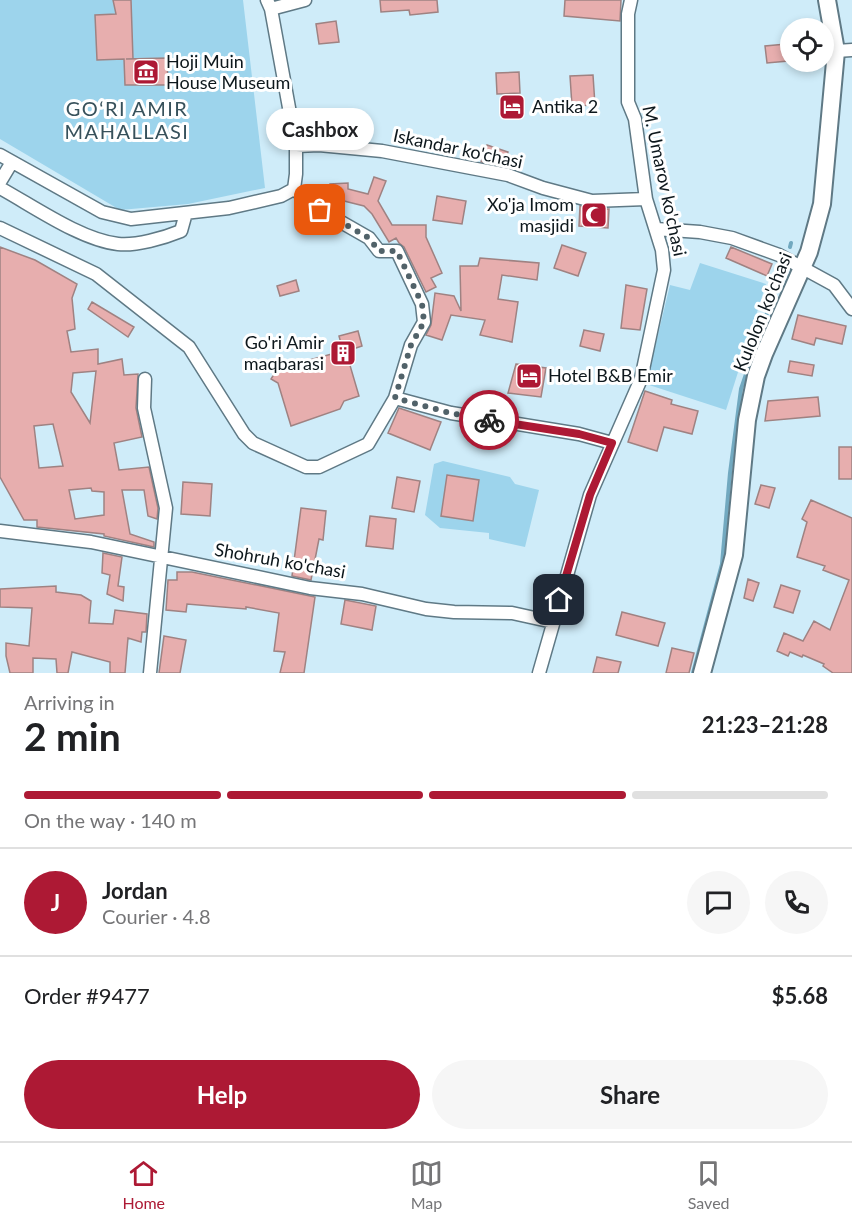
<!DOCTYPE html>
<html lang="en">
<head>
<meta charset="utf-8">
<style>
  :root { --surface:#fff; --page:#f6f6f6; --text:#202124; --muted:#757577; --line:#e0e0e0; --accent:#ad1934 }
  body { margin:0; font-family:Lato,sans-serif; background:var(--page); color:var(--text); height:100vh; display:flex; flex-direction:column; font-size:22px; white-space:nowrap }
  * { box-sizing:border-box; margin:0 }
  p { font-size:20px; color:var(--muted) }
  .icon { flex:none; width:33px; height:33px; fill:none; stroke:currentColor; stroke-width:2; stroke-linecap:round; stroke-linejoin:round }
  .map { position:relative; height:673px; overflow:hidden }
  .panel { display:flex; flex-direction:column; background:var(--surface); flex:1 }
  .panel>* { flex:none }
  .fabs { position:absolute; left:780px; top:18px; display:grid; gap:12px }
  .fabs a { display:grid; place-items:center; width:54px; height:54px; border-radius:50%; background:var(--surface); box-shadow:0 3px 9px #0003; font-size:30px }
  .pin { position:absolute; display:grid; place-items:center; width:51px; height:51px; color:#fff; margin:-26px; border-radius:12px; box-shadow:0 3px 9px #0006 }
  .courier { position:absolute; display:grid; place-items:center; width:60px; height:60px; margin:-30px; border:4px solid #ad1934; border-radius:50%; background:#fff; color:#222; box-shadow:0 2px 8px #0007 }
  .bubble { position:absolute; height:42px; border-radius:21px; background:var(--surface); box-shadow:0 3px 9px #0003; font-size:20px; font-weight:700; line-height:42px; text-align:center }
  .headline em { font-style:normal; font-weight:700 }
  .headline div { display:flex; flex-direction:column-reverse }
  .headline { display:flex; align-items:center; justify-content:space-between; height:102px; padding:0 24px }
  h1 { font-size:39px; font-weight:700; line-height:45px }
  .bar { display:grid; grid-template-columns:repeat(4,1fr); gap:9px 6px; align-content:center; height:72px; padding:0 24px }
  .bar i { height:8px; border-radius:4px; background:var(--line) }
  .bar .on { background:var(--accent) }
  .bar p { grid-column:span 4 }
  .line { display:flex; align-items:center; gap:15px; padding:0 24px; border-top:2px solid var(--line) }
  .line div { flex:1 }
  .round { display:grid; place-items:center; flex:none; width:63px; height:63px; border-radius:32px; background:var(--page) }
  .action { display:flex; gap:12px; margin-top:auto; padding:12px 24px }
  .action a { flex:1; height:69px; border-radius:36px; background:var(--accent); color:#fff; font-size:24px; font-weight:700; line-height:69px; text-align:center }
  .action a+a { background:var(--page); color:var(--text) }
  .tab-bar { display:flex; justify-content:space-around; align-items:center; height:84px; border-top:2px solid var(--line); background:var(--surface); font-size:16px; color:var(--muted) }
  .tab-bar a { display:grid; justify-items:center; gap:3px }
  .tab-bar .on { color:var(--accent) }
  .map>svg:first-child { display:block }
  .green { fill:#9dd4ec }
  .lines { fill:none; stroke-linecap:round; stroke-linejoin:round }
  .stream { stroke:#72a9c0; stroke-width:4 }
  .building { fill:#e7aeae; stroke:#9f8282; stroke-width:1.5; fill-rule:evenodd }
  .minor-casing { stroke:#5f7985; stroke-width:15 }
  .secondary-casing { stroke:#5f7985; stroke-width:20 }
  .minor { stroke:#fff; stroke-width:12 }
  .secondary { stroke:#fff; stroke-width:16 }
  .done { stroke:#516269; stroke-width:6; stroke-dasharray:0 10.8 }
  .route { stroke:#ad1934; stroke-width:8 }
  .labels { text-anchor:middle; stroke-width:6; stroke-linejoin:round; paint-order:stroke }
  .poi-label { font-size:18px; fill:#0d171c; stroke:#fff; text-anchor:start }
  .street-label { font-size:18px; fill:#0d171c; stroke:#fff }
  .neighbourhood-label { font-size:20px; letter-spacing:1.5px; fill:#37515b; stroke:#fff }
</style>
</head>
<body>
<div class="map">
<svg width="852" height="673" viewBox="0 0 852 673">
  <rect width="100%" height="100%" fill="#cfecf9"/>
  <path class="green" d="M0 0H243L265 188 188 204 120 210 0 139Z
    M700 263 766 284 726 410 646 384 670 285 690 290Z
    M443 461 510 477 515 484 539 490 525 547 489 539V533L440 528 425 515 434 464Z"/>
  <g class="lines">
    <path class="stream" d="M790 247 791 243
      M693 673 722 564 730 473 741 389 782 269"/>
  </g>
  <path class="building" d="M113 0H131L133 59H126L167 58 168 85H125L124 59 97 60 95 15 116 14Z
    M380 0H437L438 12 410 15 409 10 381 12Z
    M565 0H621L620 21 564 16Z
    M336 21 339 42 319 44 316 24Z
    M786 44 788 61 767 63 765 46Z
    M519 72 520 93 497 94 496 73Z
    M593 75 595 105 572 106 570 76Z
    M487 145 508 152 504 166 481 162Z
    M374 177 386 181 378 201 392 225H426V237L442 273 431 278 436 287 426 292 404 247 399 243 396 238 389 242 372 214 364 206 340 200H330V184L348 183V189L368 194Z
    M437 196 466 201 462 224 433 220Z
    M580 206 592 209H609L608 228 579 226Z
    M562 245 586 253 578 276 554 268Z
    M0 247 35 260 77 284 72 298 75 329 67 331 71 352 98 349V364L122 359 124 375 138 374 136 408 142 437 114 443 119 470 149 467 158 508 157 519 148 516 144 490H122L130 534 154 542V547L104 536V534L37 527V520H24L0 477ZM96 371 90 423 71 392 73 373ZM53 424 63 466 39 468 34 426ZM91 488 92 491 104 492V515L75 519 69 490Z
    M731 247 772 264 767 276 726 258Z
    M480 258 539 263 537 280 502 275 498 299 518 302 512 342 480 335 485 320 451 315 442 340 426 335 431 325 435 293 454 296 461 311 460 266H478Z
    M296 280 299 291 280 296 277 286Z
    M626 285 647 289 640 330 621 328Z
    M92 302 134 327 128 337 88 309Z
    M798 315 846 326 842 344 816 338 814 345 792 339Z
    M584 330 604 334 600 351 580 346Z
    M358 331 362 346 350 350 352 358 349 362 359 396 344 401 340 409 291 426 278 383 271 379 276 371 302 362 343 351 339 336Z
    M790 361 814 365 812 376 788 372Z
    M516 364 546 368 541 397 508 393Z
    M645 391 672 400 671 404 698 411 692 434 664 427 657 451 628 442Z
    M818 397 820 416 765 421 768 401Z
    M399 408 441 422 430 450 388 433Z
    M839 447H852V479H839Z
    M447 475 479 480 473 521 441 516Z
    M397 477 420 481 414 512 392 508Z
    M183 482 212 484 210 516 181 514Z
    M761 485 775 488 769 508 755 504Z
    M811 500 852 518V673H833L823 666 824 664 803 655 802 657 790 652 788 656 777 651 784 633 803 641 814 621 830 630 849 580 823 570 825 566 797 557 807 522 802 519Z
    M301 508 326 511 323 540 319 539 311 580 292 576Z
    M370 516 396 519 393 549 366 546Z
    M103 553 122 557 118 586 124 587 123 601 107 594 110 575 102 573Z
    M177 572H192L315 597 304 673H280L285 652 274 651 279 613 246 607V609L187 604 186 612 166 610 168 580H177Z
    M748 579 759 583 753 601 744 598Z
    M781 585 800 591 793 613 774 607Z
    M56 586V592L81 595 91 601 89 623 113 624 115 610 147 614 146 632H142L141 642 128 638 125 673H110V662L72 652 68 673H57L56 659 33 658V673H10L6 656V643L29 646 32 608 0 607V589Z
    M345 600 376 606 372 630 341 624Z
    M622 612 665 623 658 646 616 635Z
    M164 636 186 640 180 673H159Z
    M672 648 694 653 689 673H666Z
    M597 657 621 662 618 673H593Z"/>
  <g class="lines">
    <defs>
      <path id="minor" d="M267 0 271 9 296 146V174L294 189
        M271 9 305 0
        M836 51 852 50
        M296 146 319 145 382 151 508 175 543 188 592 201 646 199
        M0 155 102 212 131 219 229 208 281 196 294 189
        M0 182 12 162
        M0 188C33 206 81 240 118 244 136 246 164 238 181 231L186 213
        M0 228 96 274 189 347 244 434 253 443 306 467H319L368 444 395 398 411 345 424 322 422 304 397 251H379L369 238 320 210 294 189
        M656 229 700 232 732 238 779 255 834 285 852 309
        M145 379 144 408 166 508 150 673
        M395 398 451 413 579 434 612 443
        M0 531 91 542 310 588 362 594 426 609 454 612 512 613 553 622
        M539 673 590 495 641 379 664 270 662 250 646 199 635 119 628 102V14L631 0"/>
      <path id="secondary" d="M702 673 734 555 747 420 756 376 764 354 809 252 822 204 836 51 827 0"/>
    </defs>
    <use href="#minor" class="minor-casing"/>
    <use href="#secondary" class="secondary-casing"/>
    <use href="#minor" class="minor"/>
    <use href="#secondary" class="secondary"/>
  </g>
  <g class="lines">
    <path class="done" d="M320 210 369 238 379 251H397L422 304 424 322 411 345 395 398 450 413 489 420"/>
    <path class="route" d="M489 420 579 434 612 443 590 495 559 600"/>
  </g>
  <defs>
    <symbol id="museum-square" viewBox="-11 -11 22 22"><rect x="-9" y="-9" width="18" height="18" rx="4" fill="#ad1934" stroke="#fff"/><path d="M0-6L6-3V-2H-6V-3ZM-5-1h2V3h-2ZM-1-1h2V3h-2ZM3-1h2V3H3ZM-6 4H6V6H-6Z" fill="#fff"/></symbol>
    <symbol id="hotel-square" viewBox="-11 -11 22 22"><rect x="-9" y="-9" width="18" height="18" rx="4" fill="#ad1934" stroke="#fff"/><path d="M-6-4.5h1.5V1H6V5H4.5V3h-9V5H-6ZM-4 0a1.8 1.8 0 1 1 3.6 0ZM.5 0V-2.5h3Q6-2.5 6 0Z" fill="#fff"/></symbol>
    <symbol id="mosque-square" viewBox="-11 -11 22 22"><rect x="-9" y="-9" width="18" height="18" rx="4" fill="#ad1934" stroke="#fff"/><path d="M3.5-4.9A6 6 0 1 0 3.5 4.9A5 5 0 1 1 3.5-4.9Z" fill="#fff"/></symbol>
    <symbol id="building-square" viewBox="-11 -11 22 22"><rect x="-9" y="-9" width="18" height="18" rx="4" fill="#ad1934" stroke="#fff"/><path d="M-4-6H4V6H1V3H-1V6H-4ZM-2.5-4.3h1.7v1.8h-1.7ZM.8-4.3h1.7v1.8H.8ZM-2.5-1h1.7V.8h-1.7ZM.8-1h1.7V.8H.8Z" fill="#fff"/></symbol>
  </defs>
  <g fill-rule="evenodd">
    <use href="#museum-square" x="131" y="57" width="30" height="30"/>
    <use href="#hotel-square" x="497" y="92" width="30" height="30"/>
    <use href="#mosque-square" x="579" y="200" width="30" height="30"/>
    <use href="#building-square" x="328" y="338" width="30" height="30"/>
    <use href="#hotel-square" x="514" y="361" width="30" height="30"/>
  </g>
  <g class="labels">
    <g class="poi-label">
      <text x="166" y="68">Hoji Muin<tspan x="166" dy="21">House Museum</tspan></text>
      <text x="532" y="113">Antika 2</text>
      <text x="574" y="211" text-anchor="end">Xo'ja Imom<tspan x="574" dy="21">masjidi</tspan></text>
      <text x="324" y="349" text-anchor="end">Go'ri Amir<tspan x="324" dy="21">maqbarasi</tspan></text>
      <text x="548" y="382">Hotel B&amp;B Emir</text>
    </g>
    <g class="street-label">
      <text transform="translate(458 149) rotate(12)" y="6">Iskandar ko'chasi</text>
      <text transform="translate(664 181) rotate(78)" y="6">M. Umarov ko'chasi</text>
      <text transform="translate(763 312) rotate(-68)" y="6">Kulolon ko'chasi</text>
      <text transform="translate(280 561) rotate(10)" y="6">Shohruh ko'chasi</text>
    </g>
    <g class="neighbourhood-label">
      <text x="127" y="116">GO‘RI AMIR<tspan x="127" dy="23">MAHALLASI</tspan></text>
    </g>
  </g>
</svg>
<div class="fabs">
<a><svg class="icon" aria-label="locate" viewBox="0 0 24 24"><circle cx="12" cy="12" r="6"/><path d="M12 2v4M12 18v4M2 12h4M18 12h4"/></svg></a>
</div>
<div class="pin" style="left:320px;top:210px;background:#ea580c"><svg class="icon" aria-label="bag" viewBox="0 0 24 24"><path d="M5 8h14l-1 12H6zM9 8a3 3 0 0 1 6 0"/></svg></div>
<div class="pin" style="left:559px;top:600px;background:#1f2937"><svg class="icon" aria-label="home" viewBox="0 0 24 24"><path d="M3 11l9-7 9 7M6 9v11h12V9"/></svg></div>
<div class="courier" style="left:489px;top:420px"><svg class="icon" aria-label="bike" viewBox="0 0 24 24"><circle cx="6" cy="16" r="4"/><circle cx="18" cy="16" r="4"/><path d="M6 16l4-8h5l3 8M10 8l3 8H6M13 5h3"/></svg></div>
<div class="bubble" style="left:266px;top:108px;width:108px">Cashbox</div>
</div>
<section class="panel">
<div class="headline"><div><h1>2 min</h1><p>Arriving in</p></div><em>21:23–21:28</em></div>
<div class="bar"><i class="on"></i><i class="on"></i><i class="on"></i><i></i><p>On the way · 140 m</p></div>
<div class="line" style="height:108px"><b class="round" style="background:var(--accent);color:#fff">J</b><div><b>Jordan</b><p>Courier · 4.8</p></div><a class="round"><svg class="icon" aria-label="chat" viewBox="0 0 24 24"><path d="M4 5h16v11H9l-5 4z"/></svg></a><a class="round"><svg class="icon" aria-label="phone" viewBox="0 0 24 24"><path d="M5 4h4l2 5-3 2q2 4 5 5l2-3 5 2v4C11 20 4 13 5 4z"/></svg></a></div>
<div class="line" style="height:78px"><div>Order #9477</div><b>$5.68</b></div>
<div class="action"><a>Help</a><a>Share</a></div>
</section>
<nav class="tab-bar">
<a class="on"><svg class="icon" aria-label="home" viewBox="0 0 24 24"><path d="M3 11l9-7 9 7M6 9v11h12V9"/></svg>Home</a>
<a><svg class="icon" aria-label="map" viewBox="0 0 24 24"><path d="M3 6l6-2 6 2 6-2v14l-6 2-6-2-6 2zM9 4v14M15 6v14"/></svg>Map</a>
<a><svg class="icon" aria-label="saved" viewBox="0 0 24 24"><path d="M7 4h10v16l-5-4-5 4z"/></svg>Saved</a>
</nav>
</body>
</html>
